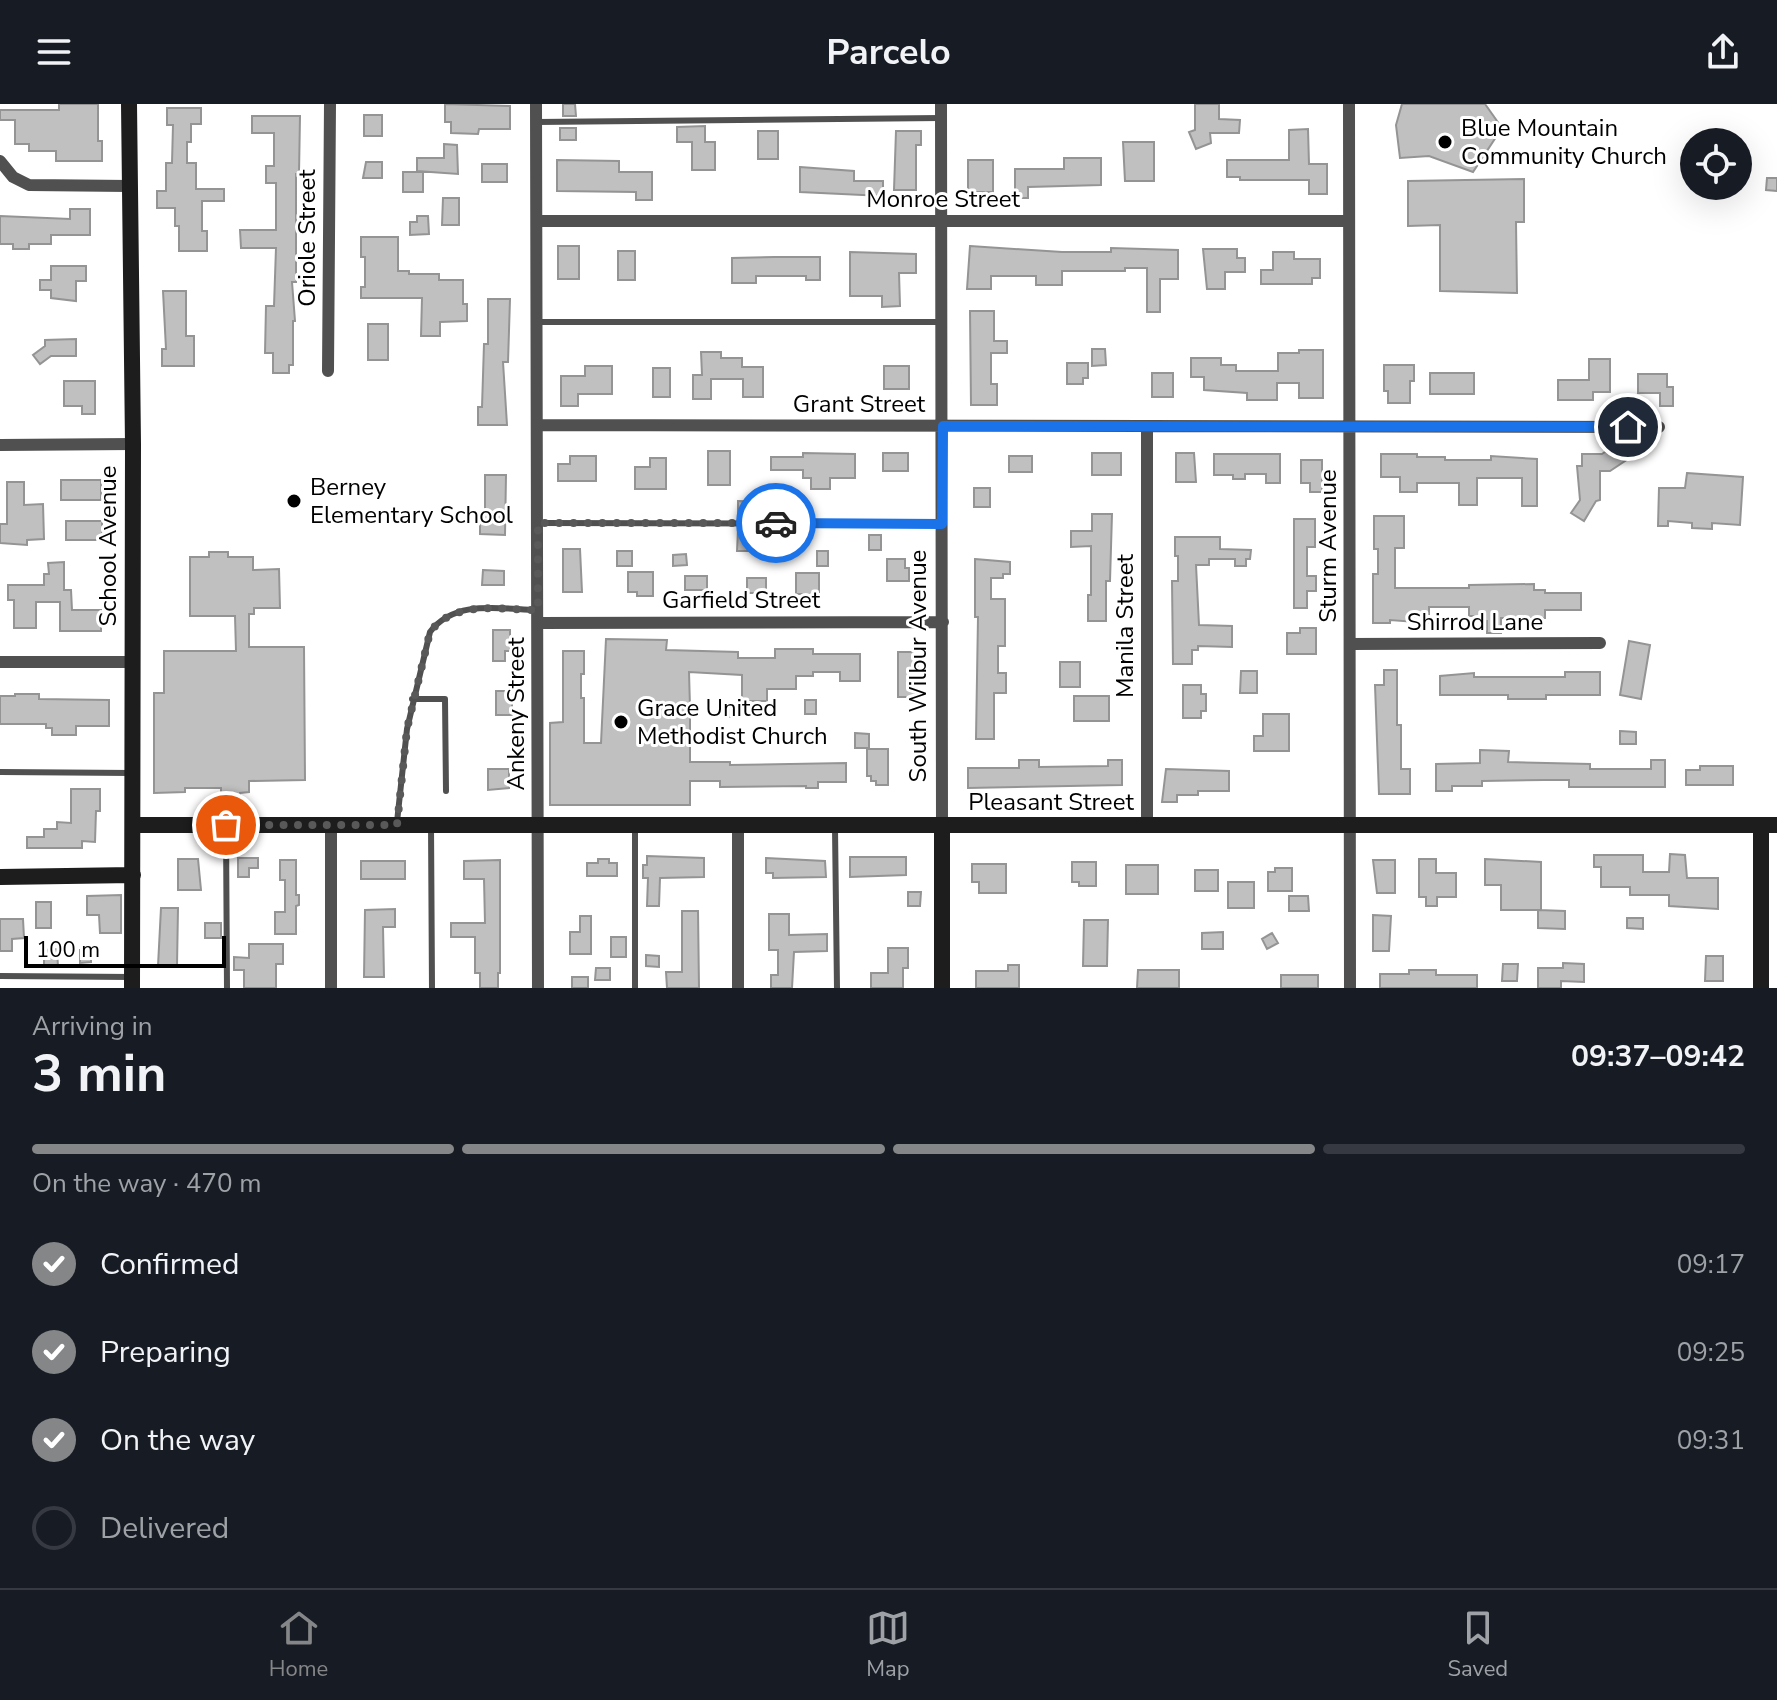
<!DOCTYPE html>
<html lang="en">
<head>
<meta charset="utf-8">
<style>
  :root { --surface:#171b24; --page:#20242c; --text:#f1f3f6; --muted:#9ea1a6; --line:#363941; --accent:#858687 }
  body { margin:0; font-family:"Nunito Sans",sans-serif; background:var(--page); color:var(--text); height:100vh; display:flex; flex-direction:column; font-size:30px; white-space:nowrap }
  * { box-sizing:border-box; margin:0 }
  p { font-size:26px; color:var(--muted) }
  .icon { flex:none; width:44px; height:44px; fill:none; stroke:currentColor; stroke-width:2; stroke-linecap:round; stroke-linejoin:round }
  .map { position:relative; height:884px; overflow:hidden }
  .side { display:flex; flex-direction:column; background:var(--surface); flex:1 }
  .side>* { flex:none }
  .controls { position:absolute; left:1680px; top:24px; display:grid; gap:16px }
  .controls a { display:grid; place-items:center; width:72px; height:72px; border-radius:50%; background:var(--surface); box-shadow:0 8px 32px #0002; font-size:40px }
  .scale { position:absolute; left:24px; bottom:20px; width:202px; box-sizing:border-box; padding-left:8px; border:4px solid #000; border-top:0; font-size:22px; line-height:28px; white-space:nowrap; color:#000; -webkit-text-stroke:6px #fff; paint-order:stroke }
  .pin { position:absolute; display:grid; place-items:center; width:68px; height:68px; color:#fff; margin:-34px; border:4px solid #fff; border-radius:50%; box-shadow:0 2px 8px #0007 }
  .courier { position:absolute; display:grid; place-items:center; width:80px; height:80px; margin:-40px; border:6px solid #1a73e8; border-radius:50%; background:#fff; color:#222; box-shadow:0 2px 10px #0007 }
  .head em { font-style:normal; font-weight:700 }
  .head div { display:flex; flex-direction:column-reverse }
  .head { display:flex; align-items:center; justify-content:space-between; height:136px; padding:0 32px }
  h1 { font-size:52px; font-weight:700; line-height:60px }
  .bar { display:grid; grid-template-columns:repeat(4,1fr); gap:12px 8px; align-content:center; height:96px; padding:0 32px }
  .bar i { height:10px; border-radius:6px; background:var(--line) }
  .bar .active { background:var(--accent) }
  .bar p { grid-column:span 4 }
  ol { padding:0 32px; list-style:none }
  li { display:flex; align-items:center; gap:24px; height:88px }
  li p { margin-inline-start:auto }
  li .icon { padding:8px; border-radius:50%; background:var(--accent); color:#fff; stroke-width:4 }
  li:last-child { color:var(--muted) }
  li i { width:44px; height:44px; border:4px solid var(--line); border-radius:50% }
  header { display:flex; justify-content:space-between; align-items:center; height:104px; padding:0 32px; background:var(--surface); font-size:36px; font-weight:700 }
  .menu { display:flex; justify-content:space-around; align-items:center; height:112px; border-top:2px solid var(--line); background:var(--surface); font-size:22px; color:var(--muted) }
  .menu a { display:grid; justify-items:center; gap:4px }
  .menu .active { color:var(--accent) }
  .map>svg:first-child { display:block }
  .building { fill:#c0c0c0; stroke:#949494; stroke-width:2 }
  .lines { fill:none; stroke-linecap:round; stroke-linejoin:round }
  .lane { stroke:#505050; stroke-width:6 }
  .street { stroke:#505050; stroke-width:12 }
  .secondary { stroke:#1d1d1d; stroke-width:16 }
  .done { stroke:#595959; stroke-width:8; stroke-dasharray:0 14.4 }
  .route { stroke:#1a73e8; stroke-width:10 }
  .poi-dot { fill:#000; stroke:#fff; stroke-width:3 }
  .labels { text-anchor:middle; stroke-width:6; stroke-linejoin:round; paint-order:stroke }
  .poi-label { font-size:24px; fill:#000; stroke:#fff; text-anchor:start }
  .street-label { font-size:24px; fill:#000; stroke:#fff }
</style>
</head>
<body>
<header><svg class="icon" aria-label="menu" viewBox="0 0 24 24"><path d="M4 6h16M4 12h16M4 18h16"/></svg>Parcelo<svg class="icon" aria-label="share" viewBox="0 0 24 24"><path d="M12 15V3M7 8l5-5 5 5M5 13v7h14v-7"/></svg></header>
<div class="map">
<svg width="1777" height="884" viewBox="0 0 1777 884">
  <rect width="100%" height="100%" fill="#fff"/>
  <path class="building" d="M59 0H98V37H102V57H56V47H29V40H15V16H0V6H59Z
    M445 0 510 2V25H479L478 30 451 29V18H445Z
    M563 0H575L576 12H563Z
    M1195 0H1219V15L1240 16 1239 29H1210L1211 39 1196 45 1189 28 1195 26Z
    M1402 0H1485L1502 24 1473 68 1429 52 1400 54 1396 21Z
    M167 4H201V20H191V38H187V59H196V85H224V97H202V127H207V147H179V122H175V104H157V87H166V59H172L173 21H167Z
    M364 11H382V32H364Z
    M252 12H300L299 70H296V178H292L295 217H293V261H289V269H273V249H265L266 202H274L276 144H241L240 126H276V79H266V62H274V29H252Z
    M705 22V38H715V66H692V38H677V23Z
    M560 24H576V36H560Z
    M1308 25 1309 60H1327V90H1309V76H1240V73H1227V56H1289V26Z
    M758 27H778V55H758Z
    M896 27H921V41H916V86H894Z
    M1123 38H1154V77H1125Z
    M444 40 457 41 458 70 417 67V54H444Z
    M1064 54H1101V81L1028 83V94H1015V65H1064Z
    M557 56 619 57V68H652V96H636V88L557 87Z
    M968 56H993V88H968Z
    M366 58H382V74H363Z
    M482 60H507V78H482Z
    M800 63 854 67V77H883V92L800 88Z
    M403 68H423V88H403Z
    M1767 74H1777V87L1766 86Z
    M1524 75V118H1516L1517 189 1440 187V121L1408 122V77Z
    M443 94H459V121H442Z
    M70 105H90V131H51V140H29V145H13V140H0V112L70 115Z
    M417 112H428L429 130 410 131V118H417Z
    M361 133H398V167H409V170H439V176H463V200H467V217L440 218V232H421L422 194H361V183H365V153H361Z
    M558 142H579V175H558Z
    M970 142 1062 148H1111V144L1178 146V175H1160V208H1147V164H1125V167H1062V181H1036V172H991V185H967Z
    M1203 145H1237V154H1245V168H1225V185H1207Z
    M618 147H635V176H618Z
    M850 148 916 150V169H899L900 202 882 203V192H850Z
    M1273 148H1294V155H1320V174H1312V180H1261V166H1273Z
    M775 153H820V176H806V172H756V179H732V154Z
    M51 162H86V177H76V197L51 194V186H40V176H51Z
    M163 187H186V232H194V262H162V245H166Z
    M488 195H510L508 258H503L507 321H478V303H482L484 240H488Z
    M970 207H994V237H1007V249H991V280H997V301H971Z
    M368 220H388V256H368Z
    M76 235V252H51L40 260 33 251 45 242V236Z
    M1092 245H1105L1106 261 1092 262Z
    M1299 246H1323V294H1299V279H1277V296H1247V289L1204 286V273H1191V254H1221V261H1236V267H1278V249H1299Z
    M701 248H721V254H742V263H763V293H743V275H711V295H693V271H702Z
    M1589 255H1610V288H1593V296H1558V276H1589Z
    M1067 259H1088V274H1083V280H1067Z
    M1384 261H1414V277H1410V299H1388V287H1384Z
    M585 262H612V290H578V302H561V272H585Z
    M884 262H909V285H884Z
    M653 264H670V293H653Z
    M1152 269H1173V293H1152Z
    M1430 269H1474V290H1430Z
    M1638 270H1667V283H1673V302H1660V289H1638Z
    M64 277H95V310H82V302H64Z
    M1623 335 1634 351 1610 367H1600V396L1596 397 1584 417 1571 409 1580 396 1577 362H1582V350H1602Z
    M708 347H730V381H708Z
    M803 349 855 350V374H830V385H811V374H803V366H771V353H803Z
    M883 349H908V367H883Z
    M1092 349H1121V371H1092Z
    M1176 349H1194L1196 378H1176Z
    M1214 350H1280V379H1266V370H1245V375H1233V371H1214Z
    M1381 350H1417V353H1445V356H1491V352L1537 355V402H1522V374H1477V401H1459V379H1417V388H1400V373H1381Z
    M570 352H596V377H558V360H570Z
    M1009 352H1032V368H1009Z
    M650 354H666V385H635V363H650Z
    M1301 356H1322V388H1310V379H1301Z
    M1687 369 1743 373 1740 421 1712 419V425L1692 424V419L1668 417V422H1658L1659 384H1685Z
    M485 371H506L505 431 480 430V408H485Z
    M61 376H101V396H61Z
    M7 378H24V401L43 400 44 435 27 436V441L0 439V420H7Z
    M974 384H990V403H974Z
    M738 397 771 398 770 414H738Z
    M1092 410H1112L1110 477H1106V517H1088V491H1091V442L1071 443V427H1092Z
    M1374 412H1404V444H1395V484H1469V481L1534 480V486H1545V489H1581V506H1545V514H1501V529H1487V517H1481V512H1469V503H1429V519L1390 516V519H1373V470H1378V445H1374Z
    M1294 415H1315V443H1307V472H1316V487H1307V504H1294Z
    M66 417H102V436H66Z
    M738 426H764V447H737Z
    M869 431H881V446H869Z
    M1175 433H1220V445L1251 446 1250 455H1246V462H1235V455H1209V461H1196L1199 521 1232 522V543L1198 542V546H1192V560H1173L1172 477H1178V452H1175Z
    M563 445H580L582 488H563Z
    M617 447H632V462H617Z
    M817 447H828V462H817Z
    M209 448H228V453H253V466L279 465 280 504H254V510H249V543H304L305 676 249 677V688L240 689V695H221V684H185V688L154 689V589H164V547H236L235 512H190V453H209Z
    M686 450 687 461 673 462V451Z
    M887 455H905V464H909V477H887Z
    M975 455 1010 458V470H1003V474H991V495H1005V542H998V569H1006V589H994V635H976L978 513H975Z
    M64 458V486H71L72 506H101V527H60V498H36V524H14V496H8V481H44V470H49L48 459Z
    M483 466 504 467V481H482Z
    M628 468H653V492H637V488H628Z
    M796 469H819V490H796Z
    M685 472H707V486H685Z
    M747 474H766V489H747Z
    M1300 524H1316V550H1287V529H1300Z
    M493 526H510V547H505V557H493Z
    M606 535 667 536 666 546 738 548V554H775V545H813V550H860V577H840V568H813V572H796V585H767V597H742V571L689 568 690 603H694V613H690V658H730V661L846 659V678H818V684H806V682L720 683V677H690V701H550V619L563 618V547H584V570H581V594H584V639H601Z
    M1629 537 1650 541 1641 595 1620 591Z
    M898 548H918V593H898Z
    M1060 558H1080V583H1060Z
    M1384 566H1397V621H1401V665H1410V690H1379L1375 581H1384Z
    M1241 567H1257V589H1240Z
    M1565 568H1600V591H1546V595H1508V591H1440V572L1474 569V573H1565Z
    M1183 581H1201V590H1206V607H1201V614H1183Z
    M496 587H512V611H496Z
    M15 590H39V595L109 596V622H76V631H52V624H46V620H0V592H15Z
    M1074 592H1109V617H1074Z
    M805 596H816V610H805Z
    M739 599V613H724V600Z
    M1263 610H1289V647H1254V632H1263Z
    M1620 627 1636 628V640H1620Z
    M855 629 869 630V644H855Z
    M867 645H888V681H876V677H871V672H867Z
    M1480 646 1509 647 1508 658 1590 660V665H1651V656H1665V683H1569V676H1544L1482 677V682H1452V687H1436V660L1480 659Z
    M1019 656H1039V663L1108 662V656H1122V681L968 684V664H1019Z
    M1700 662H1733V681H1686V666H1700Z
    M488 665H509V684L488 686Z
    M1166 665 1229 667V687H1198V691H1177V698H1162Z
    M71 685H100V707H96L95 738 82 737V744H27V733H44V725H57V718L71 719Z
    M1670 750 1685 751 1687 774H1718V805L1669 802V791H1630V783H1601V763H1594V751H1643V768H1669Z
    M647 752 704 754V773L660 774 659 802H647L648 774H643V761H647Z
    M850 753H906V771L850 773Z
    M238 754H258V764H249V773H238Z
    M766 754 825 757 826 773 773 774V769H766Z
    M178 755H198L201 786H178Z
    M598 755H609V759H617V772H587V759H598Z
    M1419 755H1436V769H1456V793H1437V802H1426V793H1419Z
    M1485 755 1541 758V806H1501V781H1485Z
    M280 756H296V791H299V801L296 802V830H275V808H285V776H280Z
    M500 756V869H498V884H480V869H475V833H451V819H485L484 775H464V757Z
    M1373 756H1395V789H1377Z
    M361 757H405V775H361Z
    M1072 758H1096V782H1079V778H1072Z
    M972 760H1006V789H979V778H972Z
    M1126 761H1158V790H1126Z
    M1275 764H1292V787H1268V768H1275Z
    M1195 766H1218V787H1195Z
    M1228 778H1254V804H1228Z
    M908 788H921L920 802H908Z
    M121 791V829H100L99 811H87V792Z
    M1289 792H1308L1309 807H1289Z
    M36 798H51V824H36Z
    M161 804H178L177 862H158Z
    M395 805V823H383L384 873H364L365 806Z
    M1538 806 1565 807V825L1538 824Z
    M682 807H698L699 884H667L666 868H682Z
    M769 810H789V831L827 830V847L794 848 792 884H771V871H778V846H769Z
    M1373 811 1391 812 1389 847H1373Z
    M580 812H591V850H570V828H580Z
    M1627 814H1643V825L1627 824Z
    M0 815H23L24 834 12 835V847H0Z
    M1084 816H1108L1107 862H1083Z
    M205 819H221V834H205Z
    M1223 828V845H1202V829Z
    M1272 829 1278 839 1267 845 1262 835Z
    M611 833H626V853H611Z
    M249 840H283V860H276V884H244V866H234V853L249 854Z
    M888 844H908V864H903V884H871V869H888Z
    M57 845 58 863H44V846Z
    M80 846H91V858L80 859Z
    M646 851 659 852V863L646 862Z
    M1706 852H1723V877H1705Z
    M1563 859 1584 860V878L1561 877V884H1538V864H1563Z
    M1503 860H1518L1517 877H1502Z
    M1008 861H1019V884H976V867H1008Z
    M596 864H610V876H595Z
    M1138 866H1179V884H1137Z
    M1409 866H1436V871H1477V884H1380V870H1409Z
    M1281 871H1318V884H1281Z
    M572 873H588V884H572Z"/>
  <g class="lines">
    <path class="lane" d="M537 18 941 14
      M538 218H940
      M538 419 942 420
      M412 595H445L446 687
      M0 668 132 669
      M397 718 407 625 430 528C455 495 500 505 537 506
      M431 721 432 884
      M635 722V884
      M226 724 227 884
      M835 724 837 884
      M0 872 132 873"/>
    <path class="street" d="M536 0 538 884
      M941 0 942 722
      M1349 0 1350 884
      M0 57 13 73 29 81 129 82
      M537 117H1349
      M328 267 330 0
      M538 321 1659 323
      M1147 322V722
      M0 341 133 340
      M538 519 943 518
      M1350 540 1600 539
      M0 558H132
      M331 721V884
      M738 721V884"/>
    <path class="secondary" d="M129 0 133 340 132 884
      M133 721H1777
      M0 773 133 771
      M942 884V722
      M1761 884V721"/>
  </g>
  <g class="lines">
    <path class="done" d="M226 721H397L407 625 430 528C456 495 500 506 538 506V419H776"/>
    <path class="route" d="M776 419 942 420 943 322 1628 323"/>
  </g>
  <g class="poi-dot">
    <circle cx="1445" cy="38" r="8"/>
    <circle cx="294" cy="397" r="8"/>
    <circle cx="621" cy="618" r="8"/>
  </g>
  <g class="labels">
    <g class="poi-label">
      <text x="1461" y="32">Blue Mountain<tspan x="1461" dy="28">Community Church</tspan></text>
      <text x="310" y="391">Berney<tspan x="310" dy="28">Elementary School</tspan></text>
      <text x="637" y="612">Grace United<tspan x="637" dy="28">Methodist Church</tspan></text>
    </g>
    <g class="street-label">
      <text x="943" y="103">Monroe Street</text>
      <text transform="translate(307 134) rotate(-90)" y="8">Oriole Street</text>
      <text x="859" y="308">Grant Street</text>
      <text transform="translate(108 442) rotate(-90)" y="8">School Avenue</text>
      <text transform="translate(1328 442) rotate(-90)" y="8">Sturm Avenue</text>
      <text x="741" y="504">Garfield Street</text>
      <text x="1475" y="526">Shirrod Lane</text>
      <text transform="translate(1125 522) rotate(-90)" y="8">Manila Street</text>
      <text transform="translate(918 562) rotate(-90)" y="8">South Wilbur Avenue</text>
      <text transform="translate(516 610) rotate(-90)" y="8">Ankeny Street</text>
      <text x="1051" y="706">Pleasant Street</text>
    </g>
  </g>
</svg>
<div class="controls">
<a><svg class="icon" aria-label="locate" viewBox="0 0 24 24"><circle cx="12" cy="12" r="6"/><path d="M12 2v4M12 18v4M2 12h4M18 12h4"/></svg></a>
</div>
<div class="scale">100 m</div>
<div class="pin" style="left:226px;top:721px;background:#ea580c"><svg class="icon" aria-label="bag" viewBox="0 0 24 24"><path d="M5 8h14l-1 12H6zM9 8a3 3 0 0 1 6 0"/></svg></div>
<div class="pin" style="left:1628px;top:323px;background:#1f2937"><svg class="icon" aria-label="home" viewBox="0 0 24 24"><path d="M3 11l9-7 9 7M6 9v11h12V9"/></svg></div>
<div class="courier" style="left:776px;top:419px"><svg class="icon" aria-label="car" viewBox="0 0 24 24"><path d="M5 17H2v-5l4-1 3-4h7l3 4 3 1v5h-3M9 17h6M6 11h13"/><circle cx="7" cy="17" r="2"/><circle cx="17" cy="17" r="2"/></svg></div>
</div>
<section class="side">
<div class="head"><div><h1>3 min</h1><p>Arriving in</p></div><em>09:37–09:42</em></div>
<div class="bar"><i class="active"></i><i class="active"></i><i class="active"></i><i></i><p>On the way · 470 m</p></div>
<ol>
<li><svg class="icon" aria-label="check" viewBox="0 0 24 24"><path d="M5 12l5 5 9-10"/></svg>Confirmed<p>09:17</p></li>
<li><svg class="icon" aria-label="check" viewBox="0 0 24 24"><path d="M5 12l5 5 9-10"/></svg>Preparing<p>09:25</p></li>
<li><svg class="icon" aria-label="check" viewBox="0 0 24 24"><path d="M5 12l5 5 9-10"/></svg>On the way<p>09:31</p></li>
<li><i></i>Delivered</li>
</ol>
</section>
<nav class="menu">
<a class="active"><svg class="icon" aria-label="home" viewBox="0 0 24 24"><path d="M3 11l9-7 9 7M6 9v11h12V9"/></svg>Home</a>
<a><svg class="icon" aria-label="map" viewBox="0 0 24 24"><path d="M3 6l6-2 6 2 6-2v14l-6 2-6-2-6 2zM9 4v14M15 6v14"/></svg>Map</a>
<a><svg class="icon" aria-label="saved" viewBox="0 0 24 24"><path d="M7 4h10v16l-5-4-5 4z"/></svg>Saved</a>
</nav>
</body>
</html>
